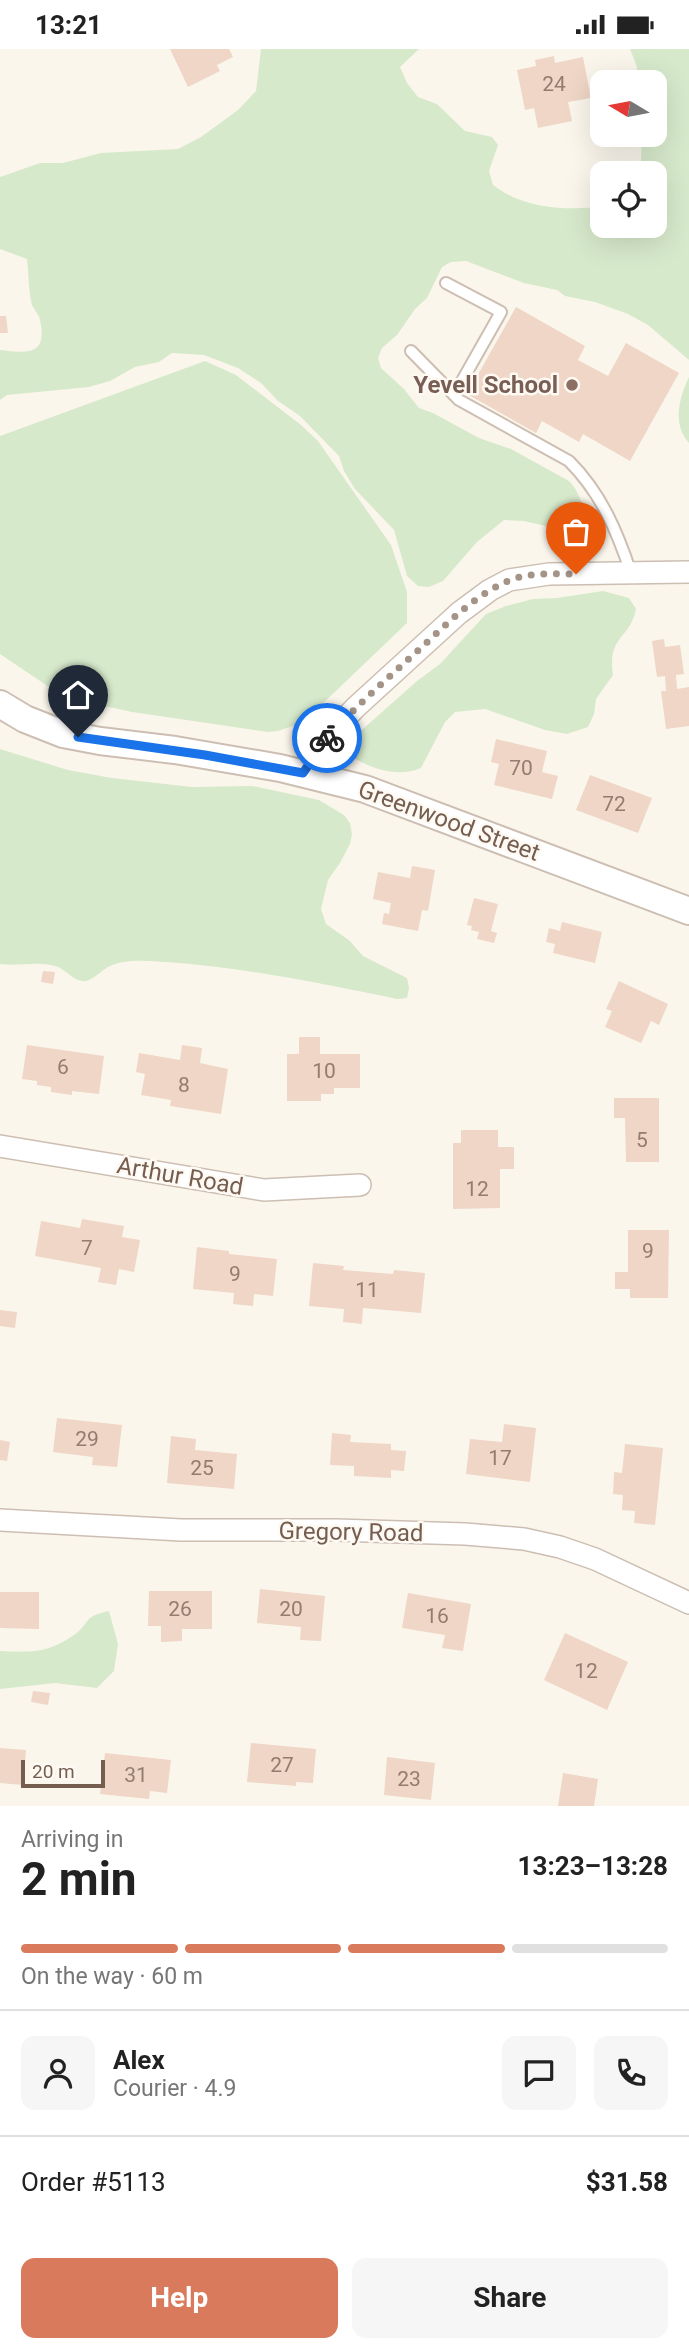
<!DOCTYPE html>
<html lang="en">
<head>
<meta charset="utf-8">
<style>
  :root { --surface:#fff; --page:#f6f6f6; --text:#222; --muted:#767676; --line:#e0e0e0; --accent:#da7a5d }
  body { margin:0; font-family:Roboto,sans-serif; background:var(--page); color:var(--text); height:100vh; display:flex; flex-direction:column; font-size:26px; white-space:nowrap }
  * { box-sizing:border-box; margin:0 }
  p { font-size:23px; color:var(--muted) }
  .icon { flex:none; width:38px; height:38px; fill:none; stroke:currentColor; stroke-width:2; stroke-linecap:round; stroke-linejoin:round }
  .map { position:relative; height:1757px; overflow:hidden }
  .drawer { display:flex; flex-direction:column; background:var(--surface); flex:1 }
  .drawer>* { flex:none }
  .needle { width:46px; rotate:280deg }
  .fabs { position:absolute; left:590px; top:21px; display:grid; gap:14px }
  .fabs a { display:grid; place-items:center; width:77px; height:77px; border-radius:14px; background:var(--surface); box-shadow:0 7px 28px #0002; font-size:35px }
  .scale { position:absolute; left:21px; bottom:18px; width:84px; box-sizing:border-box; padding-left:7px; border:4px solid #755e50; border-top:0; font-size:19px; line-height:24px; white-space:nowrap; color:#755e50; -webkit-text-stroke:5px #fefaf3; paint-order:stroke }
  .pin { position:absolute; display:grid; place-items:center; width:60px; height:60px; color:#fff; margin:-72px -30px; border-radius:50% 50% 50% 0; rotate:-45deg; box-shadow:0 0 7px #0007 }
  .pin .icon { rotate:45deg }
  .courier { position:absolute; display:grid; place-items:center; width:70px; height:70px; margin:-35px; border:5px solid #1a73e8; border-radius:50%; background:#fff; color:#222; box-shadow:0 2px 9px #0007 }
  .overview em { font-style:normal; font-weight:700 }
  .overview div { display:flex; flex-direction:column-reverse }
  .overview { display:flex; align-items:center; justify-content:space-between; height:119px; padding:0 21px }
  h1 { font-size:46px; font-weight:700; line-height:52px }
  .bar { display:grid; grid-template-columns:repeat(4,1fr); gap:10px 7px; align-content:center; height:84px; padding:0 21px }
  .bar i { height:9px; border-radius:5px; background:var(--line) }
  .bar .selected { background:var(--accent) }
  .bar p { grid-column:span 4 }
  .line { display:flex; align-items:center; gap:18px; padding:0 21px; border-top:2px solid var(--line) }
  .line div { flex:1 }
  .round { display:grid; place-items:center; flex:none; width:74px; height:74px; border-radius:14px; background:var(--page) }
  .primary-button { display:flex; gap:14px; margin-top:auto; padding:14px 21px }
  .primary-button a { flex:1; height:80px; border-radius:14px; background:var(--accent); color:#fff; font-size:28px; font-weight:700; line-height:80px; text-align:center }
  .primary-button a+a { background:var(--page); color:var(--text) }
  .status { display:flex; justify-content:space-between; align-items:center; height:49px; padding:0 35px; background:var(--surface); direction:ltr }
  .status svg { height:19px; fill:currentColor }
  .map>svg:first-child { display:block }
  .green { fill:#d7e9cb }
  .building { fill:#efd6c6 }
  .lines { fill:none; stroke-linecap:round; stroke-linejoin:round }
  .service-casing { stroke:#cdbeb2; stroke-width:14 }
  .minor-casing { stroke:#cdbeb2; stroke-width:24 }
  .tertiary-casing { stroke:#cdbeb2; stroke-width:30 }
  .service { stroke:#fff; stroke-width:10 }
  .minor { stroke:#fff; stroke-width:21 }
  .tertiary { stroke:#fff; stroke-width:26 }
  .done { stroke:#a49387; stroke-width:7; stroke-dasharray:0 12.6 }
  .route { stroke:#1a73e8; stroke-width:9 }
  .education-dot { fill:#8d6e63; stroke:#fefaf3; stroke-width:2.5 }
  .labels { text-anchor:middle; stroke-width:5; stroke-linejoin:round; paint-order:stroke }
  .number-label { font-size:21px; fill:#947c6e }
  .education-label { font-size:24px; font-weight:bold; fill:#785e54; stroke:#fefaf3; text-anchor:end }
  .street-label { font-size:24px; fill:#755e50; stroke:#fefaf3 }
</style>
</head>
<body>
<div class="status"><b>13:21</b><svg viewBox="0 0 49 12"><path d="M0 12V9h3v3zM5 12V6h3v6zM10 12V3h3v9zM15 12V0h3v12zM26 1h20v11H26zM47 4h2v5h-2z"/></svg></div>
<div class="map">
<svg width="689" height="1757" viewBox="0 0 689 1757">
  <rect width="100%" height="100%" fill="#fbf6ec"/>
  <path class="green" d="M261 0H419L400 18 407 34 418 48 437 55 465 82 492 88 498 96 489 122 493 136C525 160 564 161 602 158V177H654V124H636L641 112 642 86H654V33H635L637 18 630 0H689V311L648 276 628 265 595 253 565 247 557 241 524 234 466 212 451 213 442 218 427 249 415 260 397 286 382 299 378 309 381 319 404 340 419 359 433 364 479 389 511 400 569 432C580 443 588 465 579 479L563 481 524 472 504 471 477 493 443 532 429 538 418 537 407 527 394 481 355 440 344 422 339 407 300 367 278 352 261 334 238 319 204 306 172 304 159 313 135 318 110 332 89 338 7 346 0 351V301C27 304 48 307 40 271 39 265 34 261 32 256 28 241 29 225 27 210L0 200V128L40 114H63L101 104 178 100 201 88 238 61 256 42Z
    M205 312 236 326 301 376 318 392 391 496 407 543V574L316 661 293 677 278 682 267 683 132 663 86 653 49 638 0 605V387Z
    M689 328V394C672 375 679 349 689 328Z
    M603 542 629 549 636 560C630 591 607 586 613 626L596 650 594 665 588 678 567 685 545 681 485 660 455 663 445 673 421 719C398 729 373 720 352 708L351 701 355 687 417 632 440 615 486 565 506 557 533 550 557 549Z
    M0 700 68 721 112 729 192 738 253 737 319 751 344 766 350 774 352 785 350 795 340 814 328 831 321 860 326 875 350 892 363 907 407 929 409 939 407 949 397 950C323 935 242 918 166 913 148 912 125 909 108 918 101 922 94 930 86 932 76 934 67 922 58 918 40 911 19 918 0 915Z
    M109 1562 118 1595 114 1622 97 1639 55 1634 0 1640V1602C32 1603 46 1605 74 1586 92 1573 81 1568 109 1562Z"/>
  <path class="building" d="M170 0H229L233 8 217 16 220 22 188 38Z
    M554 7 555 14 583 8 591 49 568 53 572 72 538 79 534 59 525 61 517 21 536 17 535 11Z
    M516 258 585 297 578 311 608 327 626 294 679 324 630 412 583 385 579 393 542 372 536 384 467 345Z
    M0 267H6L8 284H0Z
    M664 590 665 598 680 596 684 625 676 626 677 640 689 638V677L666 680 661 642H666L665 627 657 628 652 592Z
    M496 690 547 702 542 723 558 727 552 750 494 736 499 715 491 713Z
    M590 726 652 749 638 784 576 761Z
    M412 817 435 821 428 862 422 861 418 882 382 875 384 864 389 865 391 854 373 850 378 823 410 829Z
    M474 849 498 855 491 882 497 884 494 894 477 890 479 883 471 881 472 877 467 876Z
    M562 873 602 883 595 914 553 904 555 895 546 893 549 879 560 882Z
    M43 922 55 923 53 935 41 933Z
    M619 932 668 955 659 976 651 972 641 994 605 978 612 962 606 960Z
    M299 988H320V1005H360V1039H334V1045H321V1052H287V1005H299Z
    M27 996 104 1007 99 1045 72 1042V1046L51 1043V1038L37 1036V1032L22 1030Z
    M182 996 202 999 200 1014 228 1020 221 1065 170 1057 171 1051 141 1046 145 1025 136 1023 139 1004 180 1011Z
    M614 1049H659V1113H626L625 1069H614Z
    M461 1081H498V1098H514V1120H500V1159L453 1160V1094H461Z
    M82 1170 124 1177 122 1188 140 1191 134 1223 119 1220 116 1236 98 1233 101 1219 35 1207 41 1172 80 1179Z
    M628 1181H669L668 1249H630V1240H615V1223H628Z
    M197 1198 229 1202V1205L277 1210 273 1247 254 1245 253 1257 233 1255 234 1244 193 1240Z
    M313 1214 344 1217 343 1221 393 1225 394 1221 425 1224 421 1264 363 1259 362 1275 343 1273 344 1260 309 1257Z
    M0 1261 17 1263 15 1279 0 1277Z
    M57 1369 122 1376 117 1418 92 1416 93 1408 53 1403Z
    M504 1375 536 1379 530 1433 466 1425 470 1390 502 1393Z
    M332 1384 351 1386 350 1393 391 1395V1401L406 1402 404 1422 391 1421V1429L354 1427V1417L330 1416Z
    M171 1387 196 1390 195 1401 237 1405 234 1440 167 1434Z
    M0 1391 10 1393 7 1412 0 1411Z
    M625 1395 663 1399 655 1476 634 1474 635 1462 622 1461 623 1446 613 1445 614 1423 622 1424Z
    M260 1540 325 1547 321 1592 300 1591 301 1578 257 1574Z
    M149 1542H212V1580H182V1592L161 1593V1577H148Z
    M0 1543H39V1580L0 1579Z
    M408 1544 471 1555 463 1602 442 1599 445 1586 402 1579Z
    M565 1584 628 1613 607 1661 544 1631Z
    M33 1642 50 1644 48 1656 31 1653Z
    M251 1694 316 1700 313 1734 296 1733V1737L247 1733Z
    M0 1699 26 1701 23 1736 0 1734Z
    M105 1704 171 1711 167 1744 150 1742 149 1750 100 1745Z
    M387 1708 435 1714 431 1751 384 1746Z
    M563 1724 598 1730 594 1757H558Z"/>
  <g class="lines">
    <defs>
      <path id="service" d="M446 234 501 263 454 346
        M411 302 459 351 569 412C601 444 617 482 631 524"/>
      <path id="minor" d="M303 724 327 688 356 658 459 564 490 541 509 531 549 525 689 523
        M0 1097 264 1141 360 1136
        M0 1471 181 1481H336L465 1485 524 1490 560 1498 595 1510 689 1554"/>
      <path id="tertiary" d="M0 655 25 670 63 685 100 692 175 701 280 719 365 740 689 862"/>
    </defs>
    <use href="#service" class="service-casing"/>
    <use href="#minor" class="minor-casing"/>
    <use href="#tertiary" class="tertiary-casing"/>
    <use href="#service" class="service"/>
    <use href="#minor" class="minor"/>
    <use href="#tertiary" class="tertiary"/>
  </g>
  <g class="lines">
    <path class="done" d="M327 689C357 656 390 627 423 597 449 573 475 546 508 532 529 523 554 525 576 525"/>
    <path class="route" d="M78 688 205 706 303 724 327 689"/>
  </g>
  <circle class="education-dot" cx="572" cy="336" r="7"/>
  <g class="labels">
    <g class="number-label">
      <text x="554" y="42">24</text>
      <text x="521" y="726">70</text>
      <text x="614" y="762">72</text>
      <text x="63" y="1025">6</text>
      <text x="324" y="1029">10</text>
      <text x="184" y="1043">8</text>
      <text x="642" y="1098">5</text>
      <text x="477" y="1147">12</text>
      <text x="87" y="1206">7</text>
      <text x="648" y="1209">9</text>
      <text x="235" y="1232">9</text>
      <text x="367" y="1248">11</text>
      <text x="87" y="1397">29</text>
      <text x="500" y="1416">17</text>
      <text x="202" y="1426">25</text>
      <text x="180" y="1567">26</text>
      <text x="291" y="1567">20</text>
      <text x="437" y="1574">16</text>
      <text x="586" y="1629">12</text>
      <text x="282" y="1723">27</text>
      <text x="136" y="1733">31</text>
      <text x="409" y="1737">23</text>
    </g>
    <g class="education-label">
      <text x="558" y="344">Yevell School</text>
    </g>
    <g class="street-label">
      <text transform="translate(449 772) rotate(20)" y="8">Greenwood Street</text>
      <text transform="translate(180 1127) rotate(10)" y="8">Arthur Road</text>
      <text transform="translate(351 1483) rotate(1)" y="8">Gregory Road</text>
    </g>
  </g>
</svg>
<div class="fabs">
<a><svg class="needle" viewBox="-14 -14 28 28"><path d="M0-13l5 13h-10z" fill="#e53935"/><path d="M0 13l5-13h-10z" fill="#767676"/></svg></a>
<a><svg class="icon" aria-label="locate" viewBox="0 0 24 24"><circle cx="12" cy="12" r="6"/><path d="M12 2v4M12 18v4M2 12h4M18 12h4"/></svg></a>
</div>
<div class="scale">20 m</div>
<div class="pin" style="left:576px;top:525px;background:#ea580c"><svg class="icon" aria-label="bag" viewBox="0 0 24 24"><path d="M5 8h14l-1 12H6zM9 8a3 3 0 0 1 6 0"/></svg></div>
<div class="pin" style="left:78px;top:688px;background:#1f2937"><svg class="icon" aria-label="home" viewBox="0 0 24 24"><path d="M3 11l9-7 9 7M6 9v11h12V9"/></svg></div>
<div class="courier" style="left:327px;top:689px"><svg class="icon" aria-label="bike" viewBox="0 0 24 24"><circle cx="6" cy="16" r="4"/><circle cx="18" cy="16" r="4"/><path d="M6 16l4-8h5l3 8M10 8l3 8H6M13 5h3"/></svg></div>
</div>
<section class="drawer">
<div class="overview"><div><h1>2 min</h1><p>Arriving in</p></div><em>13:23–13:28</em></div>
<div class="bar"><i class="selected"></i><i class="selected"></i><i class="selected"></i><i></i><p>On the way · 60 m</p></div>
<div class="line" style="height:126px"><a class="round"><svg class="icon" aria-label="person" viewBox="0 0 24 24"><circle cx="12" cy="8" r="4"/><path d="M4 21q1-7 8-7t8 7"/></svg></a><div><b>Alex</b><p>Courier · 4.9</p></div><a class="round"><svg class="icon" aria-label="chat" viewBox="0 0 24 24"><path d="M4 5h16v11H9l-5 4z"/></svg></a><a class="round"><svg class="icon" aria-label="phone" viewBox="0 0 24 24"><path d="M5 4h4l2 5-3 2q2 4 5 5l2-3 5 2v4C11 20 4 13 5 4z"/></svg></a></div>
<div class="line" style="height:91px"><div>Order #5113</div><b>$31.58</b></div>
<div class="primary-button"><a>Help</a><a>Share</a></div>
</section>
</body>
</html>
